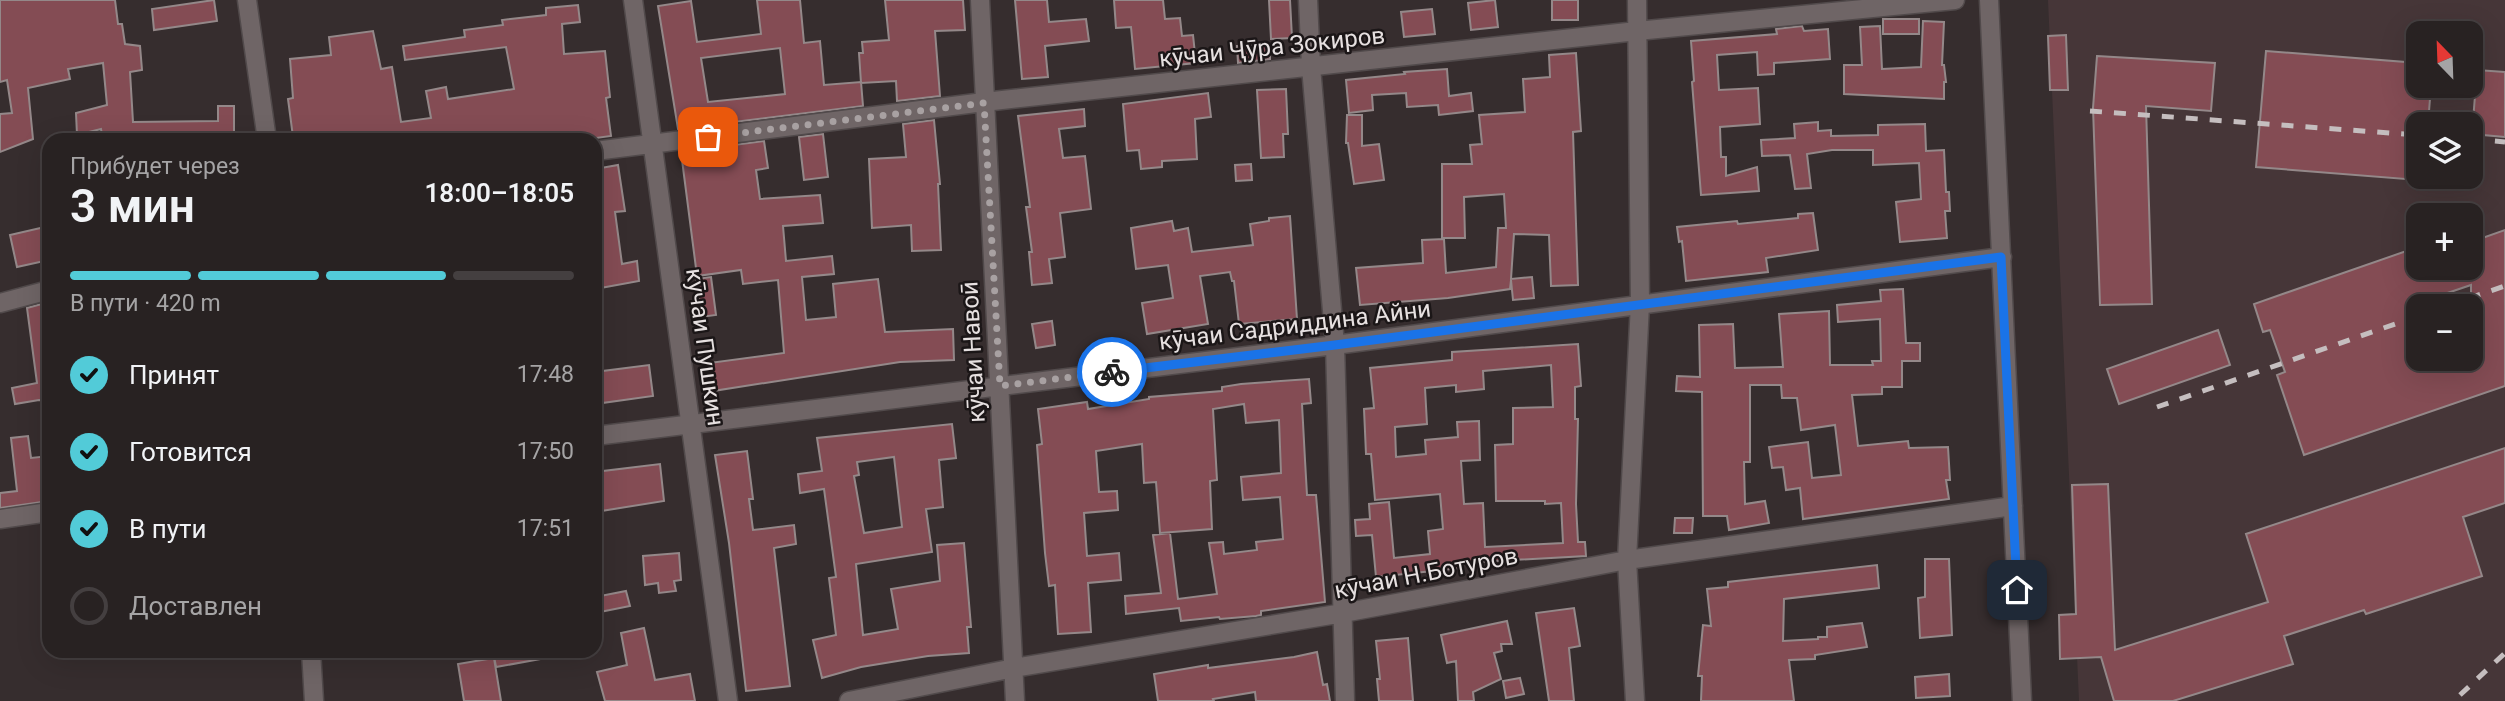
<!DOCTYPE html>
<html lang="ru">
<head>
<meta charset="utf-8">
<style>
  :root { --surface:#282222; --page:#342f2f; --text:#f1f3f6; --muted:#a5a4a5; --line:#443f40; --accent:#52cbd8 }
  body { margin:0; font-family:Roboto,sans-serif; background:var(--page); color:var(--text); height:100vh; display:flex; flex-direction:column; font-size:26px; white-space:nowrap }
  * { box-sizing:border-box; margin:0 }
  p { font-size:23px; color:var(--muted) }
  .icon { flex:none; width:38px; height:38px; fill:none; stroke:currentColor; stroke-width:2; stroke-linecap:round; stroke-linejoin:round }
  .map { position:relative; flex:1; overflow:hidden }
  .drawer { position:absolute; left:42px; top:133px; width:560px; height:525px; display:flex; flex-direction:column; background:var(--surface); border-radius:21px; box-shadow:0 7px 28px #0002,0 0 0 2px var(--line) }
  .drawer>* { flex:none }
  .needle { width:46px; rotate:337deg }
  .fabs { position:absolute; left:2406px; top:21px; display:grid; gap:14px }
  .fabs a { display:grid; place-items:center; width:77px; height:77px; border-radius:14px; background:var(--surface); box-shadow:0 7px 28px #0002,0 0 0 2px var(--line); font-size:35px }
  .pin { position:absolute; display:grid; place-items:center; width:60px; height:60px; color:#fff; margin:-30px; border-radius:14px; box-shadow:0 4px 10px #0006 }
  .courier { position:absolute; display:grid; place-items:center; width:70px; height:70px; margin:-35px; border:5px solid #1a73e8; border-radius:50%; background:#fff; color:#222; box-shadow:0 2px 9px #0007 }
  .overview em { font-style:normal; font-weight:600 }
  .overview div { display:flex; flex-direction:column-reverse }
  .overview { display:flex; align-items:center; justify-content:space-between; height:119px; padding:0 28px }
  h1 { font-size:46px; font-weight:600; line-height:52px }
  .bar { display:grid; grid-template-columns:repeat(4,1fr); gap:10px 7px; align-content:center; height:84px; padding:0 28px }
  .bar i { height:9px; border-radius:5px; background:var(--line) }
  .bar .current { background:var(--accent) }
  .bar p { grid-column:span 4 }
  ol { padding:0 28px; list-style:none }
  li { display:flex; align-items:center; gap:21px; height:77px }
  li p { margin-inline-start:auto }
  li .icon { padding:7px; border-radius:50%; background:var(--accent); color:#111; stroke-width:4 }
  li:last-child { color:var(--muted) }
  li i { width:38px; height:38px; border:4px solid var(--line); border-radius:50% }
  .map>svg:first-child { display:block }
  .built { fill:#463638; fill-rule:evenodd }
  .building { fill:#844c54; stroke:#948889; stroke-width:2; fill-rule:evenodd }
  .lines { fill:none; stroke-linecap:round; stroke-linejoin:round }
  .minor-casing { stroke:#514a4b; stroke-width:21 }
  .minor { stroke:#6f6566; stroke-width:18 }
  .rail { stroke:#c5bebf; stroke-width:5; stroke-dasharray:12 12; stroke-linecap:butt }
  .done { stroke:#a8a1a2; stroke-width:7; stroke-dasharray:0 12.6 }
  .route { stroke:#1a73e8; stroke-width:9 }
  .labels { text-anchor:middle; stroke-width:5; stroke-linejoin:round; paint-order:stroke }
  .street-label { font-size:24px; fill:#e6e0e0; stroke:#1b1617 }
</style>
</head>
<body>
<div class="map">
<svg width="2505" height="701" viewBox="0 0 2505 701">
  <rect width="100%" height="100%" fill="#362d2e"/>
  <path class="built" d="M2048 0H2505V701H2079ZM2418 33H2471V86H2418ZM2418 124H2471V177H2418ZM2418 215H2471V268H2418ZM2418 306H2471V359H2418Z"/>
  <path class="building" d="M0 0H115L118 24H122L125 44 140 46 142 70 130 72 133 122 218 121V106H234V140H103L101 129 77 135 76 113 107 105 103 63 68 69 70 79 28 88 33 139 0 152V114L12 113 7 80 0 82Z
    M214 0 217 21 154 30 152 9Z
    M757 0H800L804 43 820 41 824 85 861 82 863 106 678 129 658 6 691 1 697 42 761 34ZM780 48 785 94 708 102 701 58Z
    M885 0H963L965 30 935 31 940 96 897 101 896 81 861 83 859 53H863L862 42 889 40Z
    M1015 0H1047L1049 22 1086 19 1089 41 1045 46 1048 77 1022 79Z
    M1114 0H1163L1165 19 1180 18 1182 36 1193 35 1196 63 1135 69 1131 27 1116 28Z
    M1269 0H1290L1292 38 1271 39Z
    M1495 0 1498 27 1471 30 1468 3Z
    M1552 0H1578V20H1552Z
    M578 5 580 22 562 24 564 54 605 51 610 97 606 98 611 136 581 140H333L332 132 293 137 288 99 293 98 290 59 331 55 329 37 373 31 381 69 392 67 401 122 431 118 426 91 446 87 448 99 514 89 506 47 405 60 403 46 465 37 464 30 503 25 502 20 546 15V8Z
    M1432 9 1435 34 1404 37 1401 12Z
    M1883 19H1919V34H1883Z
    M1923 21 1944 22 1942 65H1944L1946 82H1944V99L1844 94V65H1862L1860 27 1880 26 1882 69 1921 67Z
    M1802 26 1804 31 1828 29 1830 59 1774 63V74L1758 75 1757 52 1717 55 1719 90 1758 88 1760 124 1720 127 1721 157H1726V176L1757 167 1759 191 1701 195 1692 82 1694 81 1691 41 1777 34 1776 29Z
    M2066 35 2068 90H2050L2048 36Z
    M1270 45V59L1238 63 1237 46Z
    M2266 51 2418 63V86H2431L2428 124H2418V180L2256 167Z
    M1576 53 1581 131 1573 132 1578 285 1551 286 1549 235 1514 234 1511 279 1532 277 1534 298 1513 300 1511 280 1510 289 1448 298 1360 305 1356 268 1423 263 1422 240 1444 239 1446 273 1496 267 1498 228H1506L1504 194 1464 197 1465 238H1442V164H1472L1470 145 1482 144 1479 115 1525 112 1523 79 1550 77 1549 55Z
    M2097 56 2215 63 2211 111 2146 106 2152 304 2100 305 2093 108Z
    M1447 69 1449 96 1471 93 1473 111 1439 115 1438 105 1407 107 1406 93 1372 95 1373 110 1349 113 1346 80 1405 74 1404 72Z
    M2477 70 2505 72V137L2472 134Z
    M1286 89 1288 134H1283L1284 157 1261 158 1257 90Z
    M1208 93 1211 117 1195 119 1197 159 1162 161V167L1141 169 1139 150 1127 151 1123 104Z
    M1084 109 1085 126 1059 129 1063 158 1085 156 1091 209 1060 213 1065 257 1049 259 1052 283 1032 285 1029 252H1032L1026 207H1030L1018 116Z
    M1347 115H1362V146L1379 144 1384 180 1354 184 1348 143H1346Z
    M934 120 940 184H938L941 250 912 251 911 225 872 228 869 159 906 157 903 124Z
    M1818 122V131L1831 130V136L1878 135V125L1925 124 1926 151 1944 150 1946 192H1949L1950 211H1945L1947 238 1900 242 1896 202 1921 199 1919 163 1873 165V150H1832L1807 154 1811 188 1795 189 1790 155 1762 156 1761 140 1795 138 1794 124Z
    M823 134 828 177 804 180 799 137Z
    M764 141 768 168 756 170 760 199 820 195 823 223 783 226 786 261 832 256 834 274 802 277 806 320 836 317 833 284 878 279 885 332 953 329 954 360 900 362 713 391 709 363 784 353 778 280 743 284 741 270 697 276 681 152Z
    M1251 164 1252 180 1236 181 1235 165Z
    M618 165 625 211 615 212 622 264 637 261 639 281 595 289V169Z
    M1813 213 1818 250 1766 258 1768 272 1686 281 1682 241 1679 242 1677 227 1737 221 1738 224 1798 218V214Z
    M1290 216 1297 319 1239 324 1234 281H1232L1230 272 1200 276 1208 324 1147 334 1142 303 1173 298 1168 265 1136 269 1131 228 1172 221 1174 231 1188 228 1192 252 1253 245 1250 224 1269 221V218Z
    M49 226V260L17 267 10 235Z
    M2505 230V386L2304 455 2277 375 2285 372 2270 330 2263 332 2254 304 2418 247V268H2471V242ZM2471 285V359H2418V303Z
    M711 277 716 315 701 317 696 279Z
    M1903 289 1906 343H1920V361H1902V387H1882V394L1852 395 1858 446 1908 441 1909 448 1948 447 1950 480H1946L1949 499 1803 519 1800 488 1786 490 1783 467 1772 468 1769 447 1808 442 1812 478 1841 475 1835 425 1801 430 1797 398H1782L1781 385H1750V462H1744L1745 504 1765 501 1769 523 1729 530 1727 516H1703L1702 392 1676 391 1677 376 1700 377 1699 325 1733 324 1735 368 1783 367 1779 314 1829 311 1830 365H1873L1872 361H1881L1880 319 1838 322 1837 305 1881 301 1880 290Z
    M49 302V401L39 400 15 404 12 388 37 383 27 308Z
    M1052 321 1055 345 1036 348 1032 324Z
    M2218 330 2230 365 2119 404 2107 369Z
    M1578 344 1581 386 1575 387V419H1578L1576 504 1578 542H1585L1586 556 1460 563 1461 568 1376 577 1372 535 1356 536 1355 520 1370 519 1369 504 1389 502 1394 558 1430 554 1428 531 1443 529 1440 494 1375 500 1371 454H1366L1364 409 1374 408 1370 368 1452 360V352ZM1551 365 1553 407 1513 408V444L1495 445 1496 501H1545V504L1561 503 1563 543 1485 547 1483 503 1464 504 1461 461 1480 460 1479 421 1457 422 1458 437 1425 440 1426 454 1396 457 1395 427 1427 424 1425 388 1456 385V392L1484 389 1483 371Z
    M649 365 653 396 595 404V372Z
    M1309 379 1311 403 1302 404 1305 460 1307 495H1316L1325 602 1261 611V615L1256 616 1220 619 1219 617 1181 621 1179 608 1126 614 1125 596 1161 593 1153 535 1170 533 1178 599 1217 594 1209 543 1223 542 1224 554 1257 550 1256 542 1283 539 1280 497 1243 500 1241 477 1281 473 1279 420 1246 423 1244 404 1213 409 1217 480 1210 481 1212 529 1160 533 1156 482 1144 483 1142 444 1096 451 1099 492 1117 491 1118 510 1084 513 1087 556 1119 553 1121 580 1088 583 1091 632 1058 634 1055 585 1049 586 1045 553 1037 445 1042 444 1038 409 1087 402 1088 409 1149 399V397L1222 391V387L1241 384Z
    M952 424 956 458 939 460 943 507 926 509 932 552 856 564 863 635 898 629 891 589 940 581 937 545 964 543 971 627H967L969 653 928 656 861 667 822 678 813 640 836 635 829 578 836 577 824 489 800 493 798 474 822 471 817 438ZM894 457 902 527 864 533 854 476 859 475 857 462Z
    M28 436 31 458 49 456V501L0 508V493L17 491 11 438Z
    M2505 448V503L2463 517 2482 576 2366 614 2364 610 2284 636 2293 664 2173 701H2114L2101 657 2060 659 2059 615 2076 614 2072 485 2108 484 2115 650 2268 602 2246 534Z
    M747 451 753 499H749L753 530 794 525 796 544 774 548 790 686 746 691 729 543 715 455Z
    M660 464 664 501 595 512V472Z
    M1675 518H1693L1692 533H1674Z
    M679 553 681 580 674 581 676 591 659 593 658 583 645 585 643 556Z
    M1925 559H1949L1952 635 1920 638 1918 598 1925 597Z
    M1877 565 1879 588 1784 599 1783 641 1818 639V637H1827V627L1862 623 1867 647 1815 655V659L1789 660 1794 701H1701L1702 676H1698L1703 625 1711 626 1707 589 1728 587V582Z
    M626 591 630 606 595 613V597Z
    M1574 608 1580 646 1569 648 1574 701H1549L1536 613Z
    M1507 621 1512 644H1501L1502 651 1494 653 1501 679 1473 692 1474 701H1458L1456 661 1447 663 1441 635Z
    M644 628 655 680 690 674 695 701H605L597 672 627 665 621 633Z
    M1408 638 1413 701H1379L1377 679H1380L1376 641Z
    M493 651H540L541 659 496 667Z
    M1317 652 1323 685 1327 684 1330 701H1256L1255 692 1213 699 1214 701H1158L1154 674 1208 665V668L1294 657Z
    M494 658 501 701H464L458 664Z
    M1949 674 1950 696 1916 698 1915 677Z
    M1520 678 1524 694 1506 698 1503 681Z"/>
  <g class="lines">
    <defs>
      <path id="minor" d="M247 0 267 140
        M633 0 728 701
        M980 0 1015 701
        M1308 0 1311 67 1335 345 1345 701
        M1989 0 2022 701
        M595 151 984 102 1637 31 1955 0
        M0 303 49 290
        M595 436 1335 345 2002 257
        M0 519 49 512
        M311 651 314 701
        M849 701 1014 668 1343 613 1627 560 2013 506
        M1635 701 1627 560 1640 304 1637 0"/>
    </defs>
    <use href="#minor" class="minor-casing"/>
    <use href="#minor" class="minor"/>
    <path class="rail" d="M2090 111 2418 135
      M2471 139 2505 142
      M2446 306 2505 286
      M2157 407 2418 316
      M2460 695 2505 653"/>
  </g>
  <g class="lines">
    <path class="done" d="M708 137 984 103 1000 386 1112 372"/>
    <path class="route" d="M1112 372 1335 345 2001 257 2017 590"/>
  </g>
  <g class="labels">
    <g class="street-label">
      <text transform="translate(1272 47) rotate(-6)" y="8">кӯчаи Ҷӯра Зокиров</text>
      <text transform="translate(1295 325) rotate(-7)" y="8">кӯчаи Садриддина Айни</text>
      <text transform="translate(705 347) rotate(82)" y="8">кӯчаи Пушкин</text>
      <text transform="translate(973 352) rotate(-93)" y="8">кӯчаи Навоӣ</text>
      <text transform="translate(1426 573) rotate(-11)" y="8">кӯчаи Н.Ботуров</text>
    </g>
  </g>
</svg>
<div class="fabs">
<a><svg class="needle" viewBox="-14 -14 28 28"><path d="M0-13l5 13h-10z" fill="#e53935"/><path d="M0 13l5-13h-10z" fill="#a5a4a5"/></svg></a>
<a><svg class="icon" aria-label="layers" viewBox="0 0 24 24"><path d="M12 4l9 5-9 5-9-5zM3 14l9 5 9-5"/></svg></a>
<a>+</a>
<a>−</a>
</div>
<div class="pin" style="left:708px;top:137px;background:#ea580c"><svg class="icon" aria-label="bag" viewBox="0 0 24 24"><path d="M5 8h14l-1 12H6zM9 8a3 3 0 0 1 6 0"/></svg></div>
<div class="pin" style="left:2017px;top:590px;background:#1f2937"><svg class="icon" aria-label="home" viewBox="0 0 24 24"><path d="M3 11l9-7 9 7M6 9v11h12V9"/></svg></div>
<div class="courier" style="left:1112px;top:372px"><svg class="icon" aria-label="bike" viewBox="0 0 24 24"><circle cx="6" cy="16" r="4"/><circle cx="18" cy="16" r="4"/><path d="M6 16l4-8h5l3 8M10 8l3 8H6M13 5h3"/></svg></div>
<section class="drawer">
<div class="overview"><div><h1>3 мин</h1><p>Прибудет через</p></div><em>18:00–18:05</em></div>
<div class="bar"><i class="current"></i><i class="current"></i><i class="current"></i><i></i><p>В пути · 420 m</p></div>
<ol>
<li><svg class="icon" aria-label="check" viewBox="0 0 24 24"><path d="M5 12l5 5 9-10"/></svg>Принят<p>17:48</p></li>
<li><svg class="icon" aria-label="check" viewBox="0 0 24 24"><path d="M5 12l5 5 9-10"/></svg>Готовится<p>17:50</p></li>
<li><svg class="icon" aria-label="check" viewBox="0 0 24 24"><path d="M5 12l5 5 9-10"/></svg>В пути<p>17:51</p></li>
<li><i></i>Доставлен</li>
</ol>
</section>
</div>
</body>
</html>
